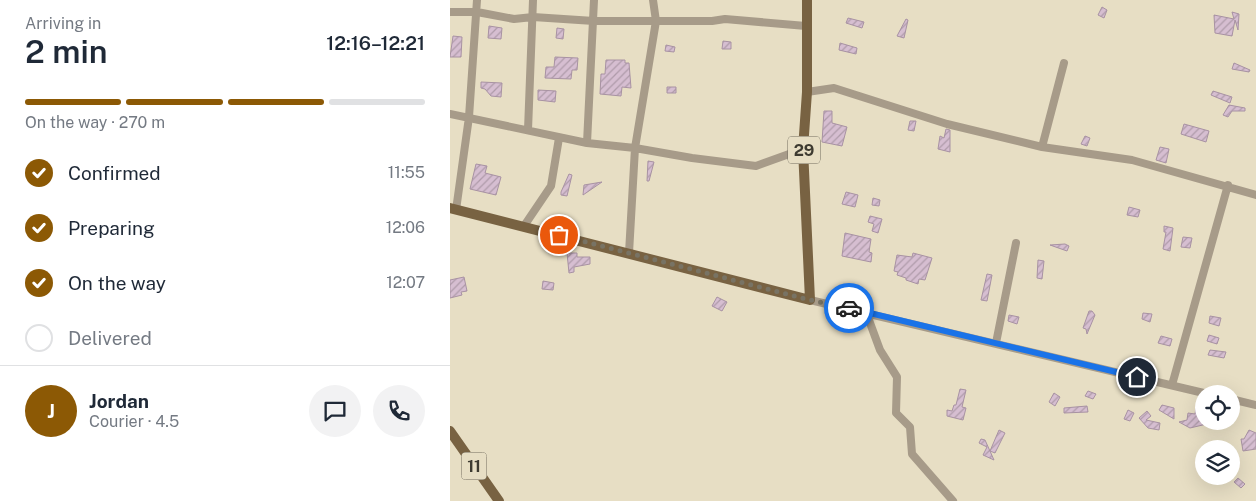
<!DOCTYPE html>
<html lang="en">
<head>
<meta charset="utf-8">
<style>
  :root { --surface:#fff; --page:#f2f2f3; --text:#1f2937; --muted:#747a83; --line:#e0e1e3; --accent:#8c5905 }
  body { margin:0; font-family:"Public Sans",sans-serif; background:var(--page); color:var(--text); height:100vh; display:flex; flex-direction:column; font-size:19px; white-space:nowrap }
  * { box-sizing:border-box; margin:0 }
  p { font-size:16px; color:var(--muted) }
  .icon { flex:none; width:28px; height:28px; fill:none; stroke:currentColor; stroke-width:2; stroke-linecap:round; stroke-linejoin:round }
  .map { position:relative; flex:1; overflow:hidden }
  .drawer { display:flex; flex-direction:column; background:var(--surface); width:450px }
  .drawer>* { flex:none }
  .controls { position:absolute; left:745px; top:385px; display:grid; gap:10px }
  .controls a { display:grid; place-items:center; width:45px; height:45px; border-radius:50%; background:var(--surface); box-shadow:0 5px 20px #0002; font-size:25px }
  .pin { position:absolute; display:grid; place-items:center; width:42px; height:42px; color:#fff; margin:-21px; border:2px solid #fff; border-radius:50%; box-shadow:0 1px 5px #0007 }
  .courier { position:absolute; display:grid; place-items:center; width:50px; height:50px; margin:-25px; border:4px solid #1a73e8; border-radius:50%; background:#fff; color:#222; box-shadow:0 1px 6px #0007 }
  .summary em { font-style:normal; font-weight:600 }
  .summary div { display:flex; flex-direction:column-reverse }
  .summary { display:flex; align-items:center; justify-content:space-between; height:85px; padding:0 25px }
  h1 { font-size:32px; font-weight:600; line-height:38px }
  .bar { display:grid; grid-template-columns:repeat(4,1fr); gap:8px 5px; align-content:center; height:60px; padding:0 25px }
  .bar i { height:6px; border-radius:4px; background:var(--line) }
  .bar .active { background:var(--accent) }
  .bar p { grid-column:span 4 }
  .line { display:flex; align-items:center; gap:12px; padding:0 25px; border-top:1px solid var(--line) }
  .line div { flex:1 }
  .round { display:grid; place-items:center; flex:none; width:52px; height:52px; border-radius:26px; background:var(--page) }
  ol { padding:0 25px; list-style:none }
  li { display:flex; align-items:center; gap:15px; height:55px }
  li p { margin-inline-start:auto }
  li .icon { padding:5px; border-radius:50%; background:var(--accent); color:#fff; stroke-width:4 }
  li:last-child { color:var(--muted) }
  li i { width:28px; height:28px; border:2px solid var(--line); border-radius:50% }
  main { display:flex; flex:1; min-height:0 }
  .map>svg:first-child { display:block }
  .building { fill:url(#building-hatch); stroke:#a892a3 }
  .lines { fill:none; stroke-linecap:round; stroke-linejoin:round }
  .minor { stroke:#a79b89; stroke-width:8 }
  .major { stroke:#786242; stroke-width:10 }
  .done { stroke:#787364; stroke-width:5; stroke-dasharray:0 9 }
  .route { stroke:#1a73e8; stroke-width:6 }
  .labels { text-anchor:middle; stroke-width:4.5; stroke-linejoin:round; paint-order:stroke }
  .shield { fill:#e7dec4; stroke:#706b5c; stroke-width:1 }
  .shield-label { font-size:16px; font-weight:bold; fill:#3d3a30 }
</style>
</head>
<body>
<main>
<section class="drawer">
<div class="summary"><div><h1>2 min</h1><p>Arriving in</p></div><em>12:16–12:21</em></div>
<div class="bar"><i class="active"></i><i class="active"></i><i class="active"></i><i></i><p>On the way · 270 m</p></div>
<ol>
<li><svg class="icon" aria-label="check" viewBox="0 0 24 24"><path d="M5 12l5 5 9-10"/></svg>Confirmed<p>11:55</p></li>
<li><svg class="icon" aria-label="check" viewBox="0 0 24 24"><path d="M5 12l5 5 9-10"/></svg>Preparing<p>12:06</p></li>
<li><svg class="icon" aria-label="check" viewBox="0 0 24 24"><path d="M5 12l5 5 9-10"/></svg>On the way<p>12:07</p></li>
<li><i></i>Delivered</li>
</ol>
<div class="line" style="height:90px"><b class="round" style="background:var(--accent);color:#fff">J</b><div><b>Jordan</b><p>Courier · 4.5</p></div><a class="round"><svg class="icon" aria-label="chat" viewBox="0 0 24 24"><path d="M4 5h16v11H9l-5 4z"/></svg></a><a class="round"><svg class="icon" aria-label="phone" viewBox="0 0 24 24"><path d="M5 4h4l2 5-3 2q2 4 5 5l2-3 5 2v4C11 20 4 13 5 4z"/></svg></a></div>
</section>
<div class="map">
<svg width="806" height="501" viewBox="0 0 806 501">
  <defs>
    <pattern id="building-hatch" width="6" height="6" patternUnits="userSpaceOnUse" patternTransform="scale(1.25)"><rect width="6" height="6" fill="#d6bed1"/><path d="M-1 1l2-2M0 6l6-6M5 7l2-2" fill="none" stroke="#af9baa"/></pattern>
  </defs>
  <rect width="100%" height="100%" fill="#e7dec4"/>
  <path class="building" d="M652 7 657 10 654 18 648 15Z
    M782 12 789 14 788 30 785 20 782 36 765 33 764 15 784 19Z
    M398 18 414 22 412 28 396 23Z
    M456 19 458 20 454 38 447 36Z
    M39 26 52 28 51 39 38 38Z
    M107 28 114 29 113 39 106 38Z
    M3 36 12 37 11 57H0Z
    M273 41 281 42V49H272Z
    M390 43 407 48 406 54 389 50Z
    M216 45 225 47 224 52 215 51Z
    M105 57 128 58 127 70H122L121 79 95 78 96 67H104Z
    M156 60H175V63H179L181 88 172 87 171 96 150 94 151 74H155Z
    M784 63 800 70 799 72 782 69Z
    M31 82 52 83 51 97 41 96 35 89 31 88Z
    M217 87H226V93H217Z
    M88 90 106 91 105 102 88 100Z
    M763 91 782 97 780 103 761 95Z
    M779 105 795 108V111H782L778 117 773 115Z
    M374 111H382V123L397 127 392 146 372 142Z
    M460 121H466L464 131 458 130Z
    M734 124 759 131 756 142 731 134Z
    M496 129 500 130V152L488 149 490 136 494 138Z
    M635 136 640 138 637 146 631 144Z
    M710 147 719 149 716 163 706 160Z
    M198 161 204 162 199 181H197Z
    M26 164 37 166 35 173 51 177 46 195 20 189Z
    M119 174 122 175 117 196 111 195V192Z
    M152 182 133 195 134 185Z
    M396 192 408 195 405 207 392 204Z
    M423 198 430 200 429 206 422 205Z
    M679 207 690 210 688 217 677 215Z
    M420 216 432 219 428 233 422 231 424 224 418 222Z
    M714 226 723 228 720 251 713 249 716 232H714Z
    M395 233 421 239 419 252 422 253 421 262 392 256Z
    M733 237 742 238 740 248 731 247Z
    M615 244 619 246 617 251 600 245Z
    M117 253H127V257H140V264L124 267V272L119 273Z
    M463 253 482 258 475 280 469 279 468 284 456 280V278L447 275 448 272 444 271 447 255 462 257Z
    M588 260 594 261 592 279 587 278Z
    M537 274 542 275 537 301 531 300Z
    M14 277 17 291 11 292 12 295 0 298V280Z
    M93 281 104 283 103 290 92 289Z
    M267 297 277 302 272 311 262 306Z
    M639 311H642L645 315 637 334 636 329 633 328Z
    M693 313 702 314 700 322 692 319Z
    M559 315 569 317 567 324 558 321Z
    M760 316 771 318 769 326 759 323Z
    M759 335 769 338 767 344 757 341Z
    M711 336 722 339 720 346 708 343Z
    M760 350 776 352 774 358 758 355Z
    M510 389 516 390 512 407 516 408 513 420 497 416V410L502 411 504 405H506Z
    M638 391 646 394 643 399 635 396Z
    M604 393 610 397 605 406 599 402Z
    M712 405 724 408V419L709 410Z
    M637 406 638 412 614 413V408Z
    M746 408 754 410V421L761 423 740 428 729 422 737 420 738 413 745 414Z
    M678 410 684 413 680 421 674 419Z
    M697 411 701 416 696 420 710 423 709 430 698 428 689 418Z
    M549 430 555 433 545 453 540 451Z
    M799 430 806 433V449L793 451 791 439H794Z
    M531 439 535 440 544 460 533 455 537 447 529 443Z
    M788 478 795 484 791 488 784 482Z"/>
  <g class="lines">
    <path class="minor" d="M0 12H27L64 19 83 17 144 21H262L275 19 356 26
      M357 92 384 88 497 124 592 147 682 160 806 195
      M0 114 137 143 185 148 242 158 306 166 353 149
      M78 130 83 0
      M137 143 144 0
      M592 147 614 63
      M6 210 19 117 27 0
      M74 226 101 186 109 138
      M179 253 185 148 206 21 203 0
      M360 300 758 394
      M416 312 430 350 447 377 446 413 460 427 462 454 503 501
      M546 343 566 243
      M722 385 778 185
      M781 399 806 405"/>
    <path class="major" d="M0 208 360 300 353 149 357 92V0
      M0 431 49 501"/>
  </g>
  <g class="lines">
    <path class="done" d="M109 235 360 300 399 308"/>
    <path class="route" d="M399 308 687 377"/>
  </g>
  <g class="labels">
    <g class="shield">
      <rect x="338" y="136.5" width="32" height="27" rx="4"/>
      <rect x="11.5" y="452.5" width="25" height="27" rx="4"/>
    </g>
    <g class="shield-label">
      <text x="354" y="156">29</text>
      <text x="24" y="472">11</text>
    </g>
  </g>
</svg>
<div class="controls">
<a><svg class="icon" aria-label="locate" viewBox="0 0 24 24"><circle cx="12" cy="12" r="6"/><path d="M12 2v4M12 18v4M2 12h4M18 12h4"/></svg></a>
<a><svg class="icon" aria-label="layers" viewBox="0 0 24 24"><path d="M12 4l9 5-9 5-9-5zM3 14l9 5 9-5"/></svg></a>
</div>
<div class="pin" style="left:109px;top:235px;background:#ea580c"><svg class="icon" aria-label="bag" viewBox="0 0 24 24"><path d="M5 8h14l-1 12H6zM9 8a3 3 0 0 1 6 0"/></svg></div>
<div class="pin" style="left:687px;top:377px;background:#1f2937"><svg class="icon" aria-label="home" viewBox="0 0 24 24"><path d="M3 11l9-7 9 7M6 9v11h12V9"/></svg></div>
<div class="courier" style="left:399px;top:308px"><svg class="icon" aria-label="car" viewBox="0 0 24 24"><path d="M5 17H2v-5l4-1 3-4h7l3 4 3 1v5h-3M9 17h6M6 11h13"/><circle cx="7" cy="17" r="2"/><circle cx="17" cy="17" r="2"/></svg></div>
</div>
</main>
</body>
</html>
